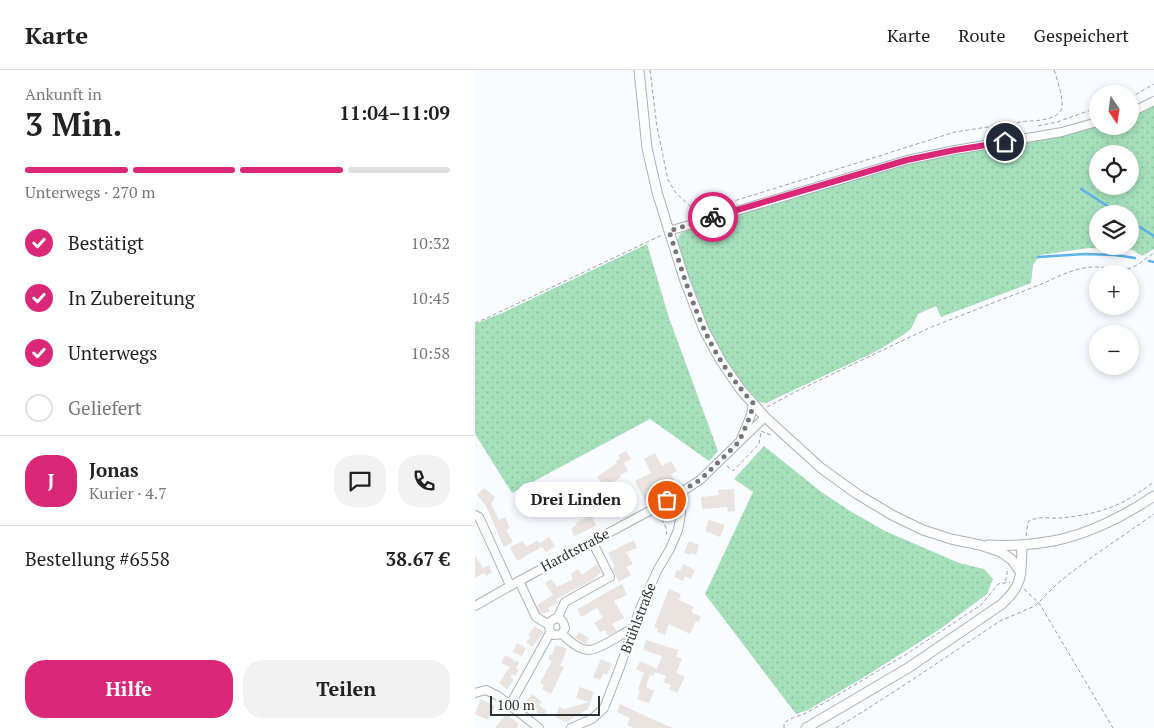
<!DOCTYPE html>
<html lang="de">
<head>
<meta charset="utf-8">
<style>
  :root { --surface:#fff; --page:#f2f2f2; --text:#222; --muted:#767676; --line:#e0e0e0; --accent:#db2777 }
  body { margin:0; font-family:"PT Serif",serif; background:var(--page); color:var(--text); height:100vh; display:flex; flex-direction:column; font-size:19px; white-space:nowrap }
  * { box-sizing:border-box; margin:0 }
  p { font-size:16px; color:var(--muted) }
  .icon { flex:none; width:28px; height:28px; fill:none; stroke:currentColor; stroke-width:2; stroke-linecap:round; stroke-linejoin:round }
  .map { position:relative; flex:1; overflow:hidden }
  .side { display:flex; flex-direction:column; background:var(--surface); width:475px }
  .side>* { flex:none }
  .needle { width:32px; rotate:167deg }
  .fabs { position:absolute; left:614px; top:15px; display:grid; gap:10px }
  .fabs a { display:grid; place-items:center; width:50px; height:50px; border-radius:50%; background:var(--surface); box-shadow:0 2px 8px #0003; font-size:25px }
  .scale { position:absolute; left:15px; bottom:12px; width:110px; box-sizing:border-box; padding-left:5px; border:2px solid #2e2f32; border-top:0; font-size:14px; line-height:18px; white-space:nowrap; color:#2e2f32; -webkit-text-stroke:4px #fff; paint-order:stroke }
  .pin { position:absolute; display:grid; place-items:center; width:42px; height:42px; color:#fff; margin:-21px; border:2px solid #fff; border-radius:50%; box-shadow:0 1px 5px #0007 }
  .courier { position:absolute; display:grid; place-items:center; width:50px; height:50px; margin:-25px; border:4px solid #db2777; border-radius:50%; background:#fff; color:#222; box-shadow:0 1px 6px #0007 }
  .bubble { position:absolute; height:35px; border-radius:18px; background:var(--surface); box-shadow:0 2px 8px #0003; font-size:16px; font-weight:700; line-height:35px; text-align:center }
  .headline em { font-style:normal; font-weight:700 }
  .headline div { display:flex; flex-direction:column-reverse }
  .headline { display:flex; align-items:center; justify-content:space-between; height:85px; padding:0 25px }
  h1 { font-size:32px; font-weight:700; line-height:38px }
  .bar { display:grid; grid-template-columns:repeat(4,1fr); gap:8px 5px; align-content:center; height:60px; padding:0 25px }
  .bar i { height:6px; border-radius:4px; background:var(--line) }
  .bar .selected { background:var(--accent) }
  .bar p { grid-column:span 4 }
  .line { display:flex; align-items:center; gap:12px; padding:0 25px; border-top:1px solid var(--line) }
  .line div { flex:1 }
  .round { display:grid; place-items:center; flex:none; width:52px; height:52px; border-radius:20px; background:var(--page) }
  ol { padding:0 25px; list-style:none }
  li { display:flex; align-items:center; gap:15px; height:55px }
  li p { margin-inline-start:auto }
  li .icon { padding:5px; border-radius:50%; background:var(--accent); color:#fff; stroke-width:4 }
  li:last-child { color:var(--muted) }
  li i { width:28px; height:28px; border:2px solid var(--line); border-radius:50% }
  .action { display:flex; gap:10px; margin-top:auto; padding:10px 25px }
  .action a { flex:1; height:58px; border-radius:20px; background:var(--accent); color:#fff; font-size:20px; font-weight:700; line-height:58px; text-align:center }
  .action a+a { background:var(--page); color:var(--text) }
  header { display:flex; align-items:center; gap:30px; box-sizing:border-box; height:70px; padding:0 25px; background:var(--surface); border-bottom:1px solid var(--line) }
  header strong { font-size:24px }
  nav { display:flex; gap:28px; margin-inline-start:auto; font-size:18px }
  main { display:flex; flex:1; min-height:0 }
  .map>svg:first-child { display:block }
  .grass { fill:url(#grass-dots); fill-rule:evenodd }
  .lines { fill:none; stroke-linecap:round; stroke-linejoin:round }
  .stream { stroke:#5db2e9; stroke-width:2.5 }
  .building { fill:#eae3df }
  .minor-casing { stroke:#acb1b6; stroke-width:10 }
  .major-casing { stroke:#acb1b6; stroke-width:11 }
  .path { stroke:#a0a2a5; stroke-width:1; stroke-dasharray:4 2.5; stroke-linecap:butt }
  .minor { stroke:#fff; stroke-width:8 }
  .major { stroke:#fff; stroke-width:9 }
  .done { stroke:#75767a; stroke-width:5; stroke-dasharray:0 9 }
  .route { stroke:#db2777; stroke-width:6 }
  .labels { text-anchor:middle; stroke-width:5; stroke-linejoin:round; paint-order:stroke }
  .street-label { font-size:14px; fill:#2e2f32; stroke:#fff }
</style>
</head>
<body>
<header>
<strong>Karte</strong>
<nav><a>Karte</a><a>Route</a><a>Gespeichert</a></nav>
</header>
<main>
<section class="side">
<div class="headline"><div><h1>3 Min.</h1><p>Ankunft in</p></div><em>11:04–11:09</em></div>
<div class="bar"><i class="selected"></i><i class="selected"></i><i class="selected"></i><i></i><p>Unterwegs · 270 m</p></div>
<ol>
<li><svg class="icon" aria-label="check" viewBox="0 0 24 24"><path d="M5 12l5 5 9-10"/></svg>Bestätigt<p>10:32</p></li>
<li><svg class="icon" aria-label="check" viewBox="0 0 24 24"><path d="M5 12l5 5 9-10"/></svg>In Zubereitung<p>10:45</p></li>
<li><svg class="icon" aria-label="check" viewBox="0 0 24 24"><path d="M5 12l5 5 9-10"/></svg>Unterwegs<p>10:58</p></li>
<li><i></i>Geliefert</li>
</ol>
<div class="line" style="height:90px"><b class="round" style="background:var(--accent);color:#fff">J</b><div><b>Jonas</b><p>Kurier · 4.7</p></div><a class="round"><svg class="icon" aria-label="chat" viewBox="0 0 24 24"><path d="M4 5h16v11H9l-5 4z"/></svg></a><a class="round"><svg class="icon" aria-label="phone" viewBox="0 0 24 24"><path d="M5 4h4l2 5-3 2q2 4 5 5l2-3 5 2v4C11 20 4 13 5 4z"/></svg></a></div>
<div class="line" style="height:65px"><div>Bestellung #6558</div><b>38.67 €</b></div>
<div class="action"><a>Hilfe</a><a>Teilen</a></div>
</section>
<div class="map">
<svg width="679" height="658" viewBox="0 0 679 658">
  <defs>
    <pattern id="grass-dots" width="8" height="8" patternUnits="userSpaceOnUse" patternTransform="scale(1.25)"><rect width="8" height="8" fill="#a5e0bb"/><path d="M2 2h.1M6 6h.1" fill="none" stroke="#8ec0a1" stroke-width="1.8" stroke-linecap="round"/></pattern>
  </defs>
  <rect width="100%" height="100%" fill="#f8fbff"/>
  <path class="grass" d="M679 36V179L667 186 658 180 614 178 565 185 558 195 556 213 466 247 461 236 443 244 436 259 428 265 402 281 291 333 284 332C271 318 259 303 249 287 227 251 215 211 201 173L205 164 213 159 437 92 498 80 580 67 622 56H655V45ZM622 84H655V116H622ZM622 144H655V176H622Z
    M172 174 194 248 243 381 234 391 175 349 37 423 0 364V254L27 243Z
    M289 376 345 421 375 441 410 461 484 493 509 499 518 509 512 524 465 559 386 609 333 640 321 644 230 524 278 422 259 409Z"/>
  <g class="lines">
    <path class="stream" d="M606 119 645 144
      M655 151 679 166
      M563 187 610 184 640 185 660 188
      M674 191 679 192"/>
  </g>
  <path class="building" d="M151 381 156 389 149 393 153 401 145 405 146 407 130 418 122 407 142 393 141 391 145 389 143 385Z
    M180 383 187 396 196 391 202 401 196 404 202 416 171 432 160 411 176 403 169 389Z
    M9 418 20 427 16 434 24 450 30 447 35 458 31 460 38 472 29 477 11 436 2 425Z
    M259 419 260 441 253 442 252 437 227 439 226 427 244 425 243 420Z
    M116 445 121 456 99 466 96 458 102 455 101 453Z
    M234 450 250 455 245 467 230 461Z
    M74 467 80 476 71 482 67 477 42 491 35 477 48 471 51 477 63 470 65 473Z
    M159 470 162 478 151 482 158 494 151 497 156 505 144 512 137 499 140 497 133 483Z
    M214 471 224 475 221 485 216 483 215 485 209 483Z
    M0 485 8 498 14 495 17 502 11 506 9 503 0 508Z
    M122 494 126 502 118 509V510L81 529 83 533 73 538 75 541 68 544 65 543 62 535 78 525 70 513 76 509 82 517 98 509 96 504 103 499 107 505Z
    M208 494 220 500 216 509 210 506 208 511 199 507 202 500 205 501Z
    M147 514 152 525 139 531 149 548 137 554 142 561 133 566 130 560 125 562 119 553 128 548 122 538 106 547 102 539 112 534 134 521Z
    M194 519 206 524 204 530 219 537 216 542 226 547 223 552 221 551 215 564 194 554 190 565 182 562 183 558 179 557Z
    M60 556 69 562 57 577 51 572 56 567 53 565Z
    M104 562 114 568 111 574 100 568Z
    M171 570 203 580 201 587 207 589 201 603 210 607 202 623 194 619 196 615 188 612 191 606 180 602 178 606 175 605 171 617 179 621 174 633 162 629 165 620 163 619 169 603 161 599 165 591 182 599 187 586 168 580Z
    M42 573 51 578 47 586 38 582Z
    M81 575 92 579 85 596 89 597 76 624 67 619 69 615 65 613 77 591 73 589 75 584 77 585Z
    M30 585 39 590 38 594 41 590 44 593 41 598 44 600 40 606 37 604 35 607 38 609V611L32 619 24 613 35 597 26 593Z
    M126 589 137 594 132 605 129 603 125 610 118 607Z
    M105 617 119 622 113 639 91 652 80 647 84 637 90 639 114 632 101 628Z
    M57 624 67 632 64 635 72 641 68 647 50 633Z
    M6 629 20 636 13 650 0 644Z
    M145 634 177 649 198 658H159L152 655 155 648 142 642Z
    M31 644 44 654 42 658H20Z"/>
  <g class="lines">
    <defs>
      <path id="minor" d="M655 43 679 31
        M194 161 432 90 480 80 587 62 622 52
        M266 369 276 345 278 333
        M0 445 4 447 35 515
        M44 511 61 547 74 555
        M0 536 44 511 180 438 205 423 225 410 290 347
        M75 563 79 565 87 564 90 558 88 552 83 547
        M87 564C94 571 104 580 114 580 124 580 148 563 158 558
        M0 623 11 620 23 626 64 658
        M35 635 75 563 74 555 76 551 83 547 90 532 135 507 117 471
        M96 658 117 649 129 638 145 597 164 541 183 499 195 479 203 460 206 444 205 423"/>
      <path id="major" d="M164 0 172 78 182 122 194 161 210 211 229 260 246 291 266 320 290 347 346 398 382 424 417 445 448 460 476 469 505 475 526 482 537 490 546 503
        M513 475C534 476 557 475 578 471 614 464 649 446 679 426
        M331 658 433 598 527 534C549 514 546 503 547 475"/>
    </defs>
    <use href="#minor" class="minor-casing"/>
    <use href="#major" class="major-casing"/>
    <path class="path" d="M175 0 182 57 193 110 201 123 217 138 220 143
      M655 28 679 14
      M563 56 582 52 622 38
      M221 146 220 143 382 93 480 62 552 51C561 51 581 50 586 40 590 32 582 9 579 0
      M0 253 14 247 187 165
      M292 337 322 321 454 258 569 213C584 206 600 198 617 197 629 196 641 201 652 199 662 197 671 188 679 183
      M286 361 296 365
      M252 396 258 401 284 374 286 362
      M184 443 191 458 192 467
      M551 466 553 452C562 445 575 449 586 448 604 446 623 443 639 436 654 430 666 421 679 412
      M530 511 532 506V498
      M549 519 564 533 638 658
      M309 658V653L315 649 331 643 349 633 430 585 506 535 523 514 535 512
      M361 658 389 641 440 608 525 551 560 536 582 514 598 501 620 485 679 444"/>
    <use href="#minor" class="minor"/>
    <use href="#major" class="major"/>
  </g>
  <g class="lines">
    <path class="done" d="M192 430 225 410 264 372 276 344 278 333C258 311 241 286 229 259 215 228 205 194 194 161L238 147"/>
    <path class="route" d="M238 147 432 90 480 80 530 72"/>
  </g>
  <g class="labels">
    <g class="street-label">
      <text transform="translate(100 480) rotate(-28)" y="5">Hardtstraße</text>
      <text transform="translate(163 548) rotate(-69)" y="5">Brühlstraße</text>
    </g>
  </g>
</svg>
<div class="fabs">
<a><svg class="needle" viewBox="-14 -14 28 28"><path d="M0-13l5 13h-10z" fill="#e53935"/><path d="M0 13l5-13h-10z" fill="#767676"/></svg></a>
<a><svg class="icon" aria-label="locate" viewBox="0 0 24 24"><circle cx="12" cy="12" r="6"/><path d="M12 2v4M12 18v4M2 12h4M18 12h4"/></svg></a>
<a><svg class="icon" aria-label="layers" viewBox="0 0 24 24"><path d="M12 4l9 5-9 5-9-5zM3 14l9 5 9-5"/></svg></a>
<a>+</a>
<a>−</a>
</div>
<div class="scale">100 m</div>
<div class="pin" style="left:192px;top:430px;background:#ea580c"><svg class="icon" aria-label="bag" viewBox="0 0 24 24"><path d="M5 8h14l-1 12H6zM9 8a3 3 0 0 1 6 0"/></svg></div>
<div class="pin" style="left:530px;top:72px;background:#1f2937"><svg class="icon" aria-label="home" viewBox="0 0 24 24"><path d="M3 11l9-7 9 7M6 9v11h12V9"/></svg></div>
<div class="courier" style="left:238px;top:147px"><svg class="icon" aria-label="bike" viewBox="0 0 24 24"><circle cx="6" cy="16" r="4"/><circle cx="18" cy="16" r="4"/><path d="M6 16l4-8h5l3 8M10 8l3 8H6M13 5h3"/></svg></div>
<div class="bubble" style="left:40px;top:412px;width:122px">Drei Linden</div>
</div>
</main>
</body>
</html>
